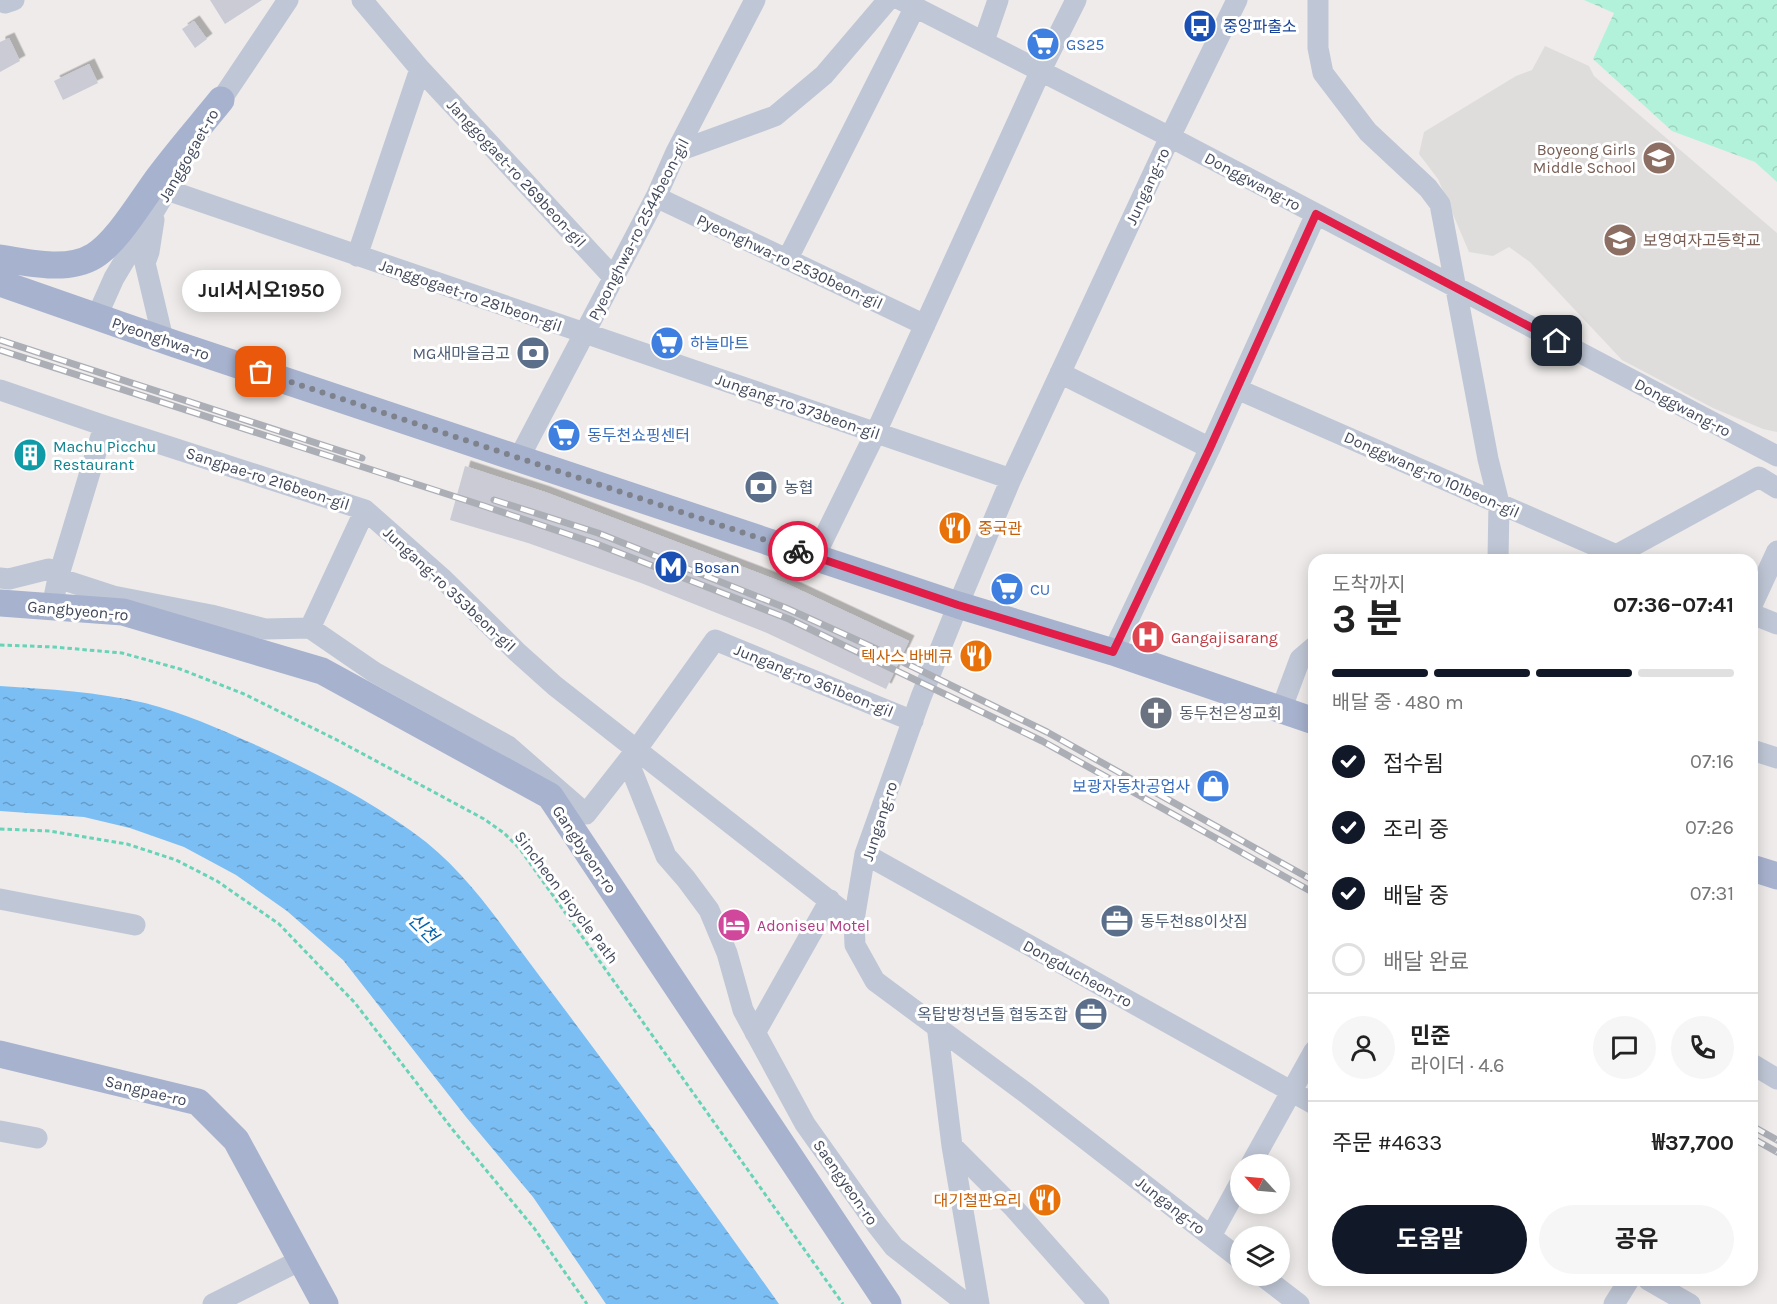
<!DOCTYPE html>
<html lang="ko">
<head>
<meta charset="utf-8">
<style>
  :root { --surface:#fff; --page:#f6f6f6; --text:#222; --muted:#767676; --line:#e0e0e0; --accent:#111827 }
  body { margin:0; font-family:Karla,"Noto Sans KR",sans-serif; background:var(--page); color:var(--text); height:100vh; display:flex; flex-direction:column; font-size:22px; white-space:nowrap }
  * { box-sizing:border-box; margin:0 }
  p { font-size:20px; color:var(--muted) }
  .icon { flex:none; width:33px; height:33px; fill:none; stroke:currentColor; stroke-width:2; stroke-linecap:round; stroke-linejoin:round }
  .map { position:relative; flex:1; overflow:hidden }
  .sheet { position:absolute; left:1308px; top:554px; width:450px; height:732px; display:flex; flex-direction:column; background:var(--surface); border-radius:18px; box-shadow:0 3px 15px #0003 }
  .sheet>* { flex:none }
  .needle { width:39px; rotate:296deg }
  .fabs { position:absolute; left:1230px; top:1154px; display:grid; gap:12px }
  .fabs a { display:grid; place-items:center; width:60px; height:60px; border-radius:50%; background:var(--surface); box-shadow:0 3px 15px #0003; font-size:30px }
  .pin { position:absolute; display:grid; place-items:center; width:51px; height:51px; color:#fff; margin:-26px; border-radius:12px; box-shadow:0 3px 9px #0006 }
  .courier { position:absolute; display:grid; place-items:center; width:60px; height:60px; margin:-30px; border:4px solid #e11d48; border-radius:50%; background:#fff; color:#222; box-shadow:0 2px 8px #0007 }
  .bubble { position:absolute; height:42px; border-radius:21px; background:var(--surface); box-shadow:0 3px 15px #0003; font-size:20px; font-weight:700; line-height:42px; text-align:center }
  .summary em { font-style:normal; font-weight:700 }
  .summary div { display:flex; flex-direction:column-reverse }
  .summary { display:flex; align-items:center; justify-content:space-between; height:102px; padding:0 24px }
  h1 { font-size:39px; font-weight:700; line-height:45px }
  .bar { display:grid; grid-template-columns:repeat(4,1fr); gap:9px 6px; align-content:center; height:72px; padding:0 24px }
  .bar i { height:8px; border-radius:4px; background:var(--line) }
  .bar .active { background:var(--accent) }
  .bar p { grid-column:span 4 }
  .line { display:flex; align-items:center; gap:15px; padding:0 24px; border-top:2px solid var(--line) }
  .line div { flex:1 }
  .round { display:grid; place-items:center; flex:none; width:63px; height:63px; border-radius:32px; background:var(--page) }
  ol { padding:0 24px; list-style:none }
  li { display:flex; align-items:center; gap:18px; height:66px }
  li p { margin-inline-start:auto }
  li .icon { padding:6px; border-radius:50%; background:var(--accent); color:#fff; stroke-width:4 }
  li:last-child { color:var(--muted) }
  li i { width:33px; height:33px; border:3px solid var(--line); border-radius:50% }
  .cta { display:flex; gap:12px; margin-top:auto; padding:12px 24px }
  .cta a { flex:1; height:69px; border-radius:36px; background:var(--accent); color:#fff; font-size:24px; font-weight:700; line-height:69px; text-align:center }
  .cta a+a { background:var(--page); color:var(--text) }
  .map>svg:first-child { display:block }
  .education { fill:#dfdddc }
  .forest { fill:url(#forest-crowns) }
  .water { fill:url(#water-ripples) }
  .building { fill:#cacbd4; filter:url(#shadow) }
  .lines { fill:none; stroke-linecap:round; stroke-linejoin:round }
  .path { stroke:#68d3b7; stroke-width:3; stroke-dasharray:4.5 3; stroke-linecap:butt }
  .minor { stroke:#bfc6d5; stroke-width:21 }
  .major { stroke:#a7b2ce; stroke-width:27 }
  .rail-casing { stroke:#acaeb6; stroke-width:7 }
  .rail { stroke:#fff; stroke-width:4.5; stroke-dasharray:14; stroke-linecap:butt }
  .done { stroke:#7e828c; stroke-width:6; stroke-dasharray:0 10.8 }
  .route { stroke:#e11d48; stroke-width:8 }
  .labels { text-anchor:middle; stroke-width:6; stroke-linejoin:round; paint-order:stroke }
  .transit-label { font-size:16px; fill:#164399; stroke:#fff; text-anchor:start }
  .shop-label { font-size:16px; fill:#366cbe; stroke:#fff; text-anchor:start }
  .education-label { font-size:16px; fill:#785e54; stroke:#fff; text-anchor:end }
  .street-label { font-size:16px; fill:#42495a; stroke:#fff }
  .service-label { font-size:16px; fill:#4e5e75; stroke:#fff; text-anchor:end }
  .culture-label { font-size:16px; fill:#0d838f; stroke:#fff; text-anchor:start }
  .food-label { font-size:16px; fill:#c56008; stroke:#fff; text-anchor:end }
  .health-label { font-size:16px; fill:#be3a42; stroke:#fff; text-anchor:start }
  .worship-label { font-size:16px; fill:#5b616d; stroke:#fff; text-anchor:start }
  .hotel-label { font-size:16px; fill:#b23c85; stroke:#fff; text-anchor:start }
  .water-label { font-size:18px; font-style:italic; fill:#0061af; stroke:#fff }
</style>
</head>
<body>
<div class="map">
<svg width="1777" height="1304" viewBox="0 0 1777 1304">
  <defs>
    <pattern id="forest-crowns" width="20" height="18" patternUnits="userSpaceOnUse" patternTransform="scale(1.5)"><rect width="20" height="18" fill="#b3f2da"/><path d="M2 6a3 3 0 1 1 6 0M12 15a3 3 0 1 1 6 0" fill="none" stroke="#9bd1bd"/></pattern>
    <pattern id="water-ripples" width="26" height="14" patternUnits="userSpaceOnUse" patternTransform="scale(1.5)"><rect width="26" height="14" fill="#7bbef3"/><path d="M2 4q2-2 4 0t4 0M15 11q2-2 4 0t4 0" fill="none" stroke="#669cc8"/></pattern>
    <filter id="shadow"><feDropShadow dx="5.5" dy="-5.5" stdDeviation="0" flood-color="#0004"/></filter>
  </defs>
  <rect width="100%" height="100%" fill="#eeebea"/>
  <path class="education" d="M1545 46 1589 66 1594 76 1777 233V432L1763 429 1713 408 1622 360 1530 262 1509 247 1493 256 1469 252 1438 179 1419 154 1424 132 1516 76 1532 70Z"/>
  <path class="forest" d="M1584 0H1777V182L1755 162 1672 131 1593 59 1614 13Z"/>
  <path class="water" d="M0 686C49 689 98 692 145 703 184 713 222 730 258 746 316 773 376 803 426 842 473 880 505 931 541 978 622 1085 701 1194 779 1304H606L533 1197 466 1117 343 960 287 911 236 875 184 847 130 828 84 817 0 811Z"/>
  <path class="building" d="M210 0H262L225 24Z
    M194 21 207 39 195 48 182 29Z
    M9 38 20 61 0 72V42Z
    M89 64 98 83 63 100 54 81Z
    M465 466 545 492 785 583 909 641 886 689 767 633 641 583 528 543 450 520Z"/>
  <g class="lines">
    <path class="path" d="M0 645 54 647 122 653 180 669 244 694 337 740 484 819 504 833 520 849 843 1304
      M0 829 50 831 127 844 176 860 217 881 279 924 355 1003 453 1130 534 1228 587 1304"/>
    <path class="minor" d="M0 0 5 3 14 0
      M362 0 420 69 614 278
      M901 0 1170 137 1777 456
      M1237 0 1170 137 1011 479 958 605 921 697 865 854 854 920 855 945 875 981 1026 1093 1240 1259
      M1318 0V48L1323 73 1368 132 1428 188 1440 204 1488 459 1499 503 1498 560
      M984 41 998 0
      M213 112 288 0
      M676 152 775 116 824 75 888 0
      M167 190 1011 479
      M656 197 925 325
      M154 220 149 252 145 263 163 339
      M357 256 420 69
      M787 260 915 7
      M97 316 114 278 174 178
      M1060 373 1210 448
      M1237 389 1628 560
      M0 390 102 425 365 510
      M519 458 656 197 676 152 755 0
      M815 556 876 432 1041 70 1076 0
      M1609 559 1759 477 1777 488
      M0 578 9 579 49 569 58 578 113 596 211 615 265 629 310 628 374 672 508 746 586 814 637 749 715 640 913 721
      M1752 605 1777 551
      M52 607 58 578 104 426
      M1752 614 1777 624
      M310 628 365 510 442 578 517 652 555 686 854 920
      M1113 652 1210 448 1316 214
      M1281 710 1300 659 1314 647
      M1752 750 1777 758
      M628 761 666 856 686 879 709 910 727 953 743 1010 805 1124 876 1224 894 1247 967 1304
      M865 854 1314 1104
      M0 899 135 925
      M937 1025 952 1146 979 1304
      M755 1033 830 900
      M1752 1064 1777 1079
      M0 1131 37 1138
      M952 1146 1013 1207 1099 1304
      M1251 1164 1314 1051
      M1211 1236 1240 1183
      M1261 1275 1299 1304
      M1648 1280 1690 1304
      M213 1304 301 1260
      M1614 1304 1629 1280"/>
    <path class="major" d="M0 258C29 263 68 272 94 256 117 242 141 201 158 178 178 151 200 126 221 100
      M0 283 175 344 958 605 1113 652 1314 721
      M0 603 123 612 322 671 550 796 888 1304
      M1752 868 1777 876
      M0 1054 198 1102 236 1140 325 1304"/>
    <defs>
      <path id="rail" d="M0 340 362 458
        M0 350 484 506 594 543 789 619 1042 741 1314 893
        M494 500 598 533 786 608 870 646 1047 732 1314 881
        M1752 1126 1777 1140
        M1752 1138 1777 1152"/>
    </defs>
    <use href="#rail" class="rail-casing"/>
    <use href="#rail" class="rail"/>
  </g>
  <g class="lines">
    <path class="done" d="M261 372 798 551"/>
    <path class="route" d="M798 551 958 605 1113 652 1210 448 1316 214 1557 341"/>
  </g>
  <defs>
    <symbol id="bus-disc" viewBox="-11 -11 22 22"><circle r="9.5" fill="#1a4fb4" stroke="#fff"/><path d="M-5-6H5V4H4V6H2V4H-2V6H-4V4H-5ZM-3.5-4V0h7V-4ZM-3.5 1.2v1.5H-2V1.2ZM2 1.2v1.5H3.5V1.2Z" fill="#fff"/></symbol>
    <symbol id="supermarket-disc" viewBox="-11 -11 22 22"><circle r="9.5" fill="#3f7fe0" stroke="#fff"/><path d="M-6-5.5h2.5l.6 2H6L4.5 2H-2.5L-4.4-4H-6ZM-1.5 3.2a1.3 1.3 0 1 0 .1 0ZM3 3.2a1.3 1.3 0 1 0 .1 0Z" fill="#fff"/></symbol>
    <symbol id="school-disc" viewBox="-11 -11 22 22"><circle r="9.5" fill="#8d6e63" stroke="#fff"/><path d="M0-5L7-2L0 1L-7-2ZM-4 1L0 2.5L4 1V4Q0 6-4 4Z" fill="#fff"/></symbol>
    <symbol id="bank-disc" viewBox="-11 -11 22 22"><circle r="9.5" fill="#5c6f8a" stroke="#fff"/><path d="M-6-4H6V4H-6ZM0-2.3a2.3 2.3 0 1 0 0 4.6a2.3 2.3 0 1 0 0-4.6Z" fill="#fff"/></symbol>
    <symbol id="building-disc" viewBox="-11 -11 22 22"><circle r="9.5" fill="#0f9aa8" stroke="#fff"/><path d="M-4-6H4V6H1V3H-1V6H-4ZM-2.5-4.3h1.7v1.8h-1.7ZM.8-4.3h1.7v1.8H.8ZM-2.5-1h1.7V.8h-1.7ZM.8-1h1.7V.8H.8Z" fill="#fff"/></symbol>
    <symbol id="restaurant-disc" viewBox="-11 -11 22 22"><circle r="9.5" fill="#e8710a" stroke="#fff"/><path d="M-5-6h1v4h1v-4h1v4h1v-4h1v5L-1.5 .5V6h-2V.5L-5-1ZM5-6V6H3V1.5H1.5Q1.5-4 5-6Z" fill="#fff"/></symbol>
    <symbol id="metro-disc" viewBox="-11 -11 22 22"><circle r="9.5" fill="#1a4fb4" stroke="#fff"/><path d="M-5.5 5V-5H-3L0 0L3-5H5.5V5H3V-.5L0 4L-3-.5V5Z" fill="#fff"/></symbol>
    <symbol id="hospital-disc" viewBox="-11 -11 22 22"><circle r="9.5" fill="#e0444e" stroke="#fff"/><path d="M-5-5h3v3.5h4V-5h3V5h-3V1.5h-4V5h-3Z" fill="#fff"/></symbol>
    <symbol id="church-disc" viewBox="-11 -11 22 22"><circle r="9.5" fill="#6b7280" stroke="#fff"/><path d="M-1.2-6h2.4v3.5h3.3v2.4h-3.3V6h-2.4V-.1h-3.3v-2.4h3.3Z" fill="#fff"/></symbol>
    <symbol id="shop-disc" viewBox="-11 -11 22 22"><circle r="9.5" fill="#3f7fe0" stroke="#fff"/><path d="M-5-2.5h2.3a2.7 3.5 0 0 1 5.4 0H5L5.5 6h-11ZM-1.5-2.5h3a1.5 2.3 0 0 0-3 0Z" fill="#fff"/></symbol>
    <symbol id="office-disc" viewBox="-11 -11 22 22"><circle r="9.5" fill="#5c6f8a" stroke="#fff"/><path d="M-6-3h4V-5.5h4V-3h4V5H-6ZM-1-4.5V-3h2v-1.5ZM-6 0V1H6V0Z" fill="#fff"/></symbol>
    <symbol id="hotel-disc" viewBox="-11 -11 22 22"><circle r="9.5" fill="#d1479c" stroke="#fff"/><path d="M-6-4.5h1.5V1H6V5H4.5V3h-9V5H-6ZM-4 0a1.8 1.8 0 1 1 3.6 0ZM.5 0V-2.5h3Q6-2.5 6 0Z" fill="#fff"/></symbol>
  </defs>
  <g fill-rule="evenodd">
    <use href="#bus-disc" x="1181" y="7" width="38" height="38"/>
    <use href="#supermarket-disc" x="1024" y="25" width="38" height="38"/>
    <use href="#school-disc" x="1640" y="139" width="38" height="38"/>
    <use href="#school-disc" x="1601" y="221" width="38" height="38"/>
    <use href="#supermarket-disc" x="648" y="324" width="38" height="38"/>
    <use href="#bank-disc" x="514" y="334" width="38" height="38"/>
    <use href="#supermarket-disc" x="545" y="416" width="38" height="38"/>
    <use href="#building-disc" x="11" y="436" width="38" height="38"/>
    <use href="#bank-disc" x="742" y="468" width="38" height="38"/>
    <use href="#restaurant-disc" x="936" y="509" width="38" height="38"/>
    <use href="#metro-disc" x="652" y="548" width="38" height="38"/>
    <use href="#supermarket-disc" x="988" y="570" width="38" height="38"/>
    <use href="#hospital-disc" x="1129" y="618" width="38" height="38"/>
    <use href="#restaurant-disc" x="957" y="637" width="38" height="38"/>
    <use href="#church-disc" x="1137" y="694" width="38" height="38"/>
    <use href="#shop-disc" x="1194" y="767" width="38" height="38"/>
    <use href="#office-disc" x="1098" y="902" width="38" height="38"/>
    <use href="#hotel-disc" x="715" y="906" width="38" height="38"/>
    <use href="#office-disc" x="1072" y="995" width="38" height="38"/>
    <use href="#restaurant-disc" x="1026" y="1181" width="38" height="38"/>
  </g>
  <g class="labels">
    <g class="transit-label">
      <text x="1223" y="32">중앙파출소</text>
      <text x="694" y="573">Bosan</text>
    </g>
    <g class="shop-label">
      <text x="1066" y="50">GS25</text>
      <text x="690" y="349">하늘마트</text>
      <text x="587" y="441">동두천쇼핑센터</text>
      <text x="1030" y="595">CU</text>
      <text x="1190" y="792" text-anchor="end">보광자동차공업사</text>
    </g>
    <g class="education-label">
      <text x="1636" y="155">Boyeong Girls<tspan x="1636" dy="18">Middle School</tspan></text>
      <text x="1643" y="246" text-anchor="start">보영여자고등학교</text>
    </g>
    <g class="street-label">
      <text transform="translate(188 155) rotate(-60)" y="6">Janggogaet-ro</text>
      <text transform="translate(517 173) rotate(47)" y="6">Janggogaet-ro 269beon-gil</text>
      <text transform="translate(1253 181) rotate(28)" y="6">Donggwang-ro</text>
      <text transform="translate(1147 186) rotate(-65)" y="6">Jungang-ro</text>
      <text transform="translate(638 229) rotate(-63)" y="6">Pyeonghwa-ro 2544beon-gil</text>
      <text transform="translate(790 261) rotate(25)" y="6">Pyeonghwa-ro 2530beon-gil</text>
      <text transform="translate(471 295) rotate(19)" y="6">Janggogaet-ro 281beon-gil</text>
      <text transform="translate(161 338) rotate(19)" y="6">Pyeonghwa-ro</text>
      <text transform="translate(798 406) rotate(19)" y="6">Jungang-ro 373beon-gil</text>
      <text transform="translate(1683 407) rotate(28)" y="6">Donggwang-ro</text>
      <text transform="translate(1432 474) rotate(24)" y="6">Donggwang-ro 101beon-gil</text>
      <text transform="translate(268 478) rotate(18)" y="6">Sangpae-ro 216beon-gil</text>
      <text transform="translate(450 589) rotate(43)" y="6">Jungang-ro 353beon-gil</text>
      <text transform="translate(78 610) rotate(5)" y="6">Gangbyeon-ro</text>
      <text transform="translate(814 680) rotate(22)" y="6">Jungang-ro 361beon-gil</text>
      <text transform="translate(879 821) rotate(-72)" y="6">Jungang-ro</text>
      <text transform="translate(585 849) rotate(56)" y="6">Gangbyeon-ro</text>
      <text transform="translate(567 897) rotate(53)" y="6">Sincheon Bicycle Path</text>
      <text transform="translate(1078 973) rotate(29)" y="6">Dongducheon-ro</text>
      <text transform="translate(146 1090) rotate(14)" y="6">Sangpae-ro</text>
      <text transform="translate(846 1182) rotate(55)" y="6">Saengyeon-ro</text>
      <text transform="translate(1171 1205) rotate(38)" y="6">Jungang-ro</text>
    </g>
    <g class="service-label">
      <text x="510" y="359">MG새마을금고</text>
      <text x="784" y="493" text-anchor="start">농협</text>
      <text x="1140" y="927" text-anchor="start">동두천88이삿짐</text>
      <text x="1068" y="1020">옥탑방청년들 협동조합</text>
    </g>
    <g class="culture-label">
      <text x="53" y="452">Machu Picchu<tspan x="53" dy="18">Restaurant</tspan></text>
    </g>
    <g class="food-label">
      <text x="978" y="534" text-anchor="start">중국관</text>
      <text x="953" y="662">텍사스 바베큐</text>
      <text x="1022" y="1206">대기철판요리</text>
    </g>
    <g class="health-label">
      <text x="1171" y="643">Gangajisarang</text>
    </g>
    <g class="worship-label">
      <text x="1179" y="719">동두천은성교회</text>
    </g>
    <g class="hotel-label">
      <text x="757" y="931">Adoniseu Motel</text>
    </g>
    <g class="water-label">
      <text transform="translate(423 928) rotate(45)" y="6">신천</text>
    </g>
  </g>
</svg>
<div class="fabs">
<a><svg class="needle" viewBox="-14 -14 28 28"><path d="M0-13l5 13h-10z" fill="#e53935"/><path d="M0 13l5-13h-10z" fill="#767676"/></svg></a>
<a><svg class="icon" aria-label="layers" viewBox="0 0 24 24"><path d="M12 4l9 5-9 5-9-5zM3 14l9 5 9-5"/></svg></a>
</div>
<div class="pin" style="left:261px;top:372px;background:#ea580c"><svg class="icon" aria-label="bag" viewBox="0 0 24 24"><path d="M5 8h14l-1 12H6zM9 8a3 3 0 0 1 6 0"/></svg></div>
<div class="pin" style="left:1557px;top:341px;background:#1f2937"><svg class="icon" aria-label="home" viewBox="0 0 24 24"><path d="M3 11l9-7 9 7M6 9v11h12V9"/></svg></div>
<div class="courier" style="left:798px;top:551px"><svg class="icon" aria-label="bike" viewBox="0 0 24 24"><circle cx="6" cy="16" r="4"/><circle cx="18" cy="16" r="4"/><path d="M6 16l4-8h5l3 8M10 8l3 8H6M13 5h3"/></svg></div>
<div class="bubble" style="left:182px;top:270px;width:159px">Jul서시오1950</div>
<section class="sheet">
<div class="summary"><div><h1>3 분</h1><p>도착까지</p></div><em>07:36–07:41</em></div>
<div class="bar"><i class="active"></i><i class="active"></i><i class="active"></i><i></i><p>배달 중 · 480 m</p></div>
<ol>
<li><svg class="icon" aria-label="check" viewBox="0 0 24 24"><path d="M5 12l5 5 9-10"/></svg>접수됨<p>07:16</p></li>
<li><svg class="icon" aria-label="check" viewBox="0 0 24 24"><path d="M5 12l5 5 9-10"/></svg>조리 중<p>07:26</p></li>
<li><svg class="icon" aria-label="check" viewBox="0 0 24 24"><path d="M5 12l5 5 9-10"/></svg>배달 중<p>07:31</p></li>
<li><i></i>배달 완료</li>
</ol>
<div class="line" style="height:108px"><a class="round"><svg class="icon" aria-label="person" viewBox="0 0 24 24"><circle cx="12" cy="8" r="4"/><path d="M4 21q1-7 8-7t8 7"/></svg></a><div><b>민준</b><p>라이더 · 4.6</p></div><a class="round"><svg class="icon" aria-label="chat" viewBox="0 0 24 24"><path d="M4 5h16v11H9l-5 4z"/></svg></a><a class="round"><svg class="icon" aria-label="phone" viewBox="0 0 24 24"><path d="M5 4h4l2 5-3 2q2 4 5 5l2-3 5 2v4C11 20 4 13 5 4z"/></svg></a></div>
<div class="line" style="height:78px"><div>주문 #4633</div><b>₩37,700</b></div>
<div class="cta"><a>도움말</a><a>공유</a></div>
</section>
</div>
</body>
</html>
